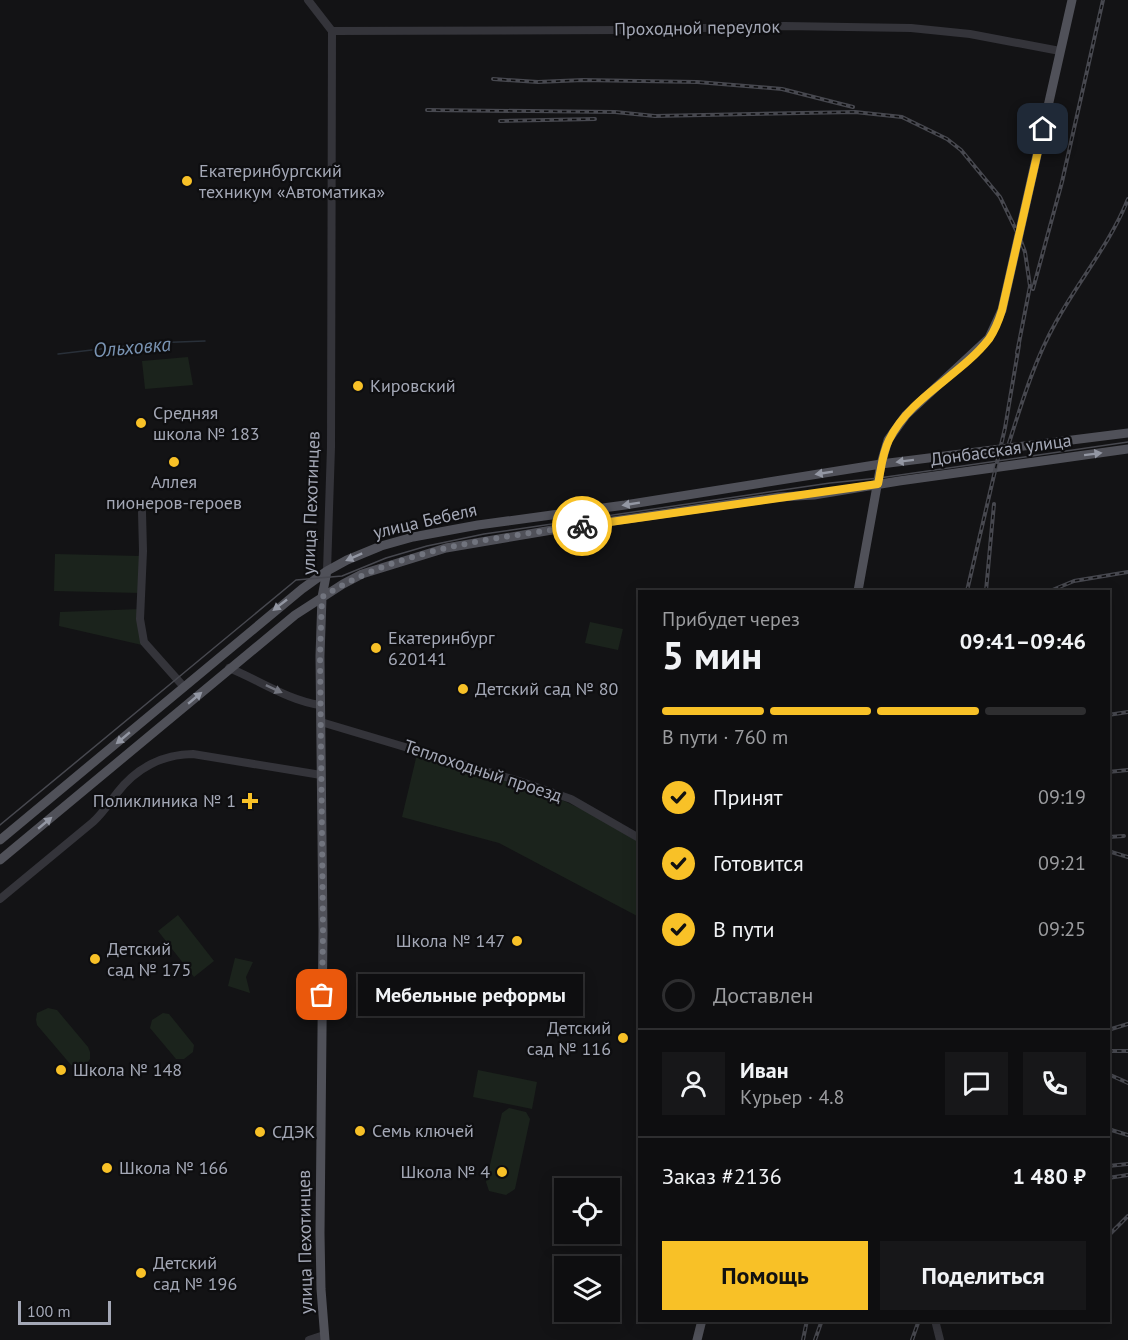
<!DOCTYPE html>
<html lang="ru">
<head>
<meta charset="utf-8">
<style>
  :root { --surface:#0e0e10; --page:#171719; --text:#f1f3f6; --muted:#9b9c9f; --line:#2e2e30; --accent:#f8c127 }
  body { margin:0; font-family:"PT Sans",sans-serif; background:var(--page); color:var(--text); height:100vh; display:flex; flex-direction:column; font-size:22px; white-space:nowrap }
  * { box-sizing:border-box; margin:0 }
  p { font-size:20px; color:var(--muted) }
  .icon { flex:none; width:33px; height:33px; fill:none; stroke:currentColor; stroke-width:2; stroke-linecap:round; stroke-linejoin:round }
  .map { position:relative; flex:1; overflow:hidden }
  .side { position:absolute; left:638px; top:590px; width:472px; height:732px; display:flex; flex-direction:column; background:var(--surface); border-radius:0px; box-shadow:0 3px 15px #0003,0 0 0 2px var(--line) }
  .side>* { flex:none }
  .controls { position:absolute; left:554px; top:1178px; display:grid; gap:12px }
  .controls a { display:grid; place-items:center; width:66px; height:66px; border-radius:0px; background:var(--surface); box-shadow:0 3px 15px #0003,0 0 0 2px var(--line); font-size:30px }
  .scale { position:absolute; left:18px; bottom:15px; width:93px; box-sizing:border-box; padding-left:6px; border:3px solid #a4a8b6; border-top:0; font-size:16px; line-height:21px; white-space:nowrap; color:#a4a8b6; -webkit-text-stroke:4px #0e0e10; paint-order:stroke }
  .pin { position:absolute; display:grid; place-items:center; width:51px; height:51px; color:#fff; margin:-26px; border-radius:12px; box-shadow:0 3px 9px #0006 }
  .courier { position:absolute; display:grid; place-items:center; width:60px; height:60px; margin:-30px; border:4px solid #f8c127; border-radius:50%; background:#fff; color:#222; box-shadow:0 2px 8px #0007 }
  .bubble { position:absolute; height:42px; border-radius:0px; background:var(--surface); box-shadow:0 3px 15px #0003,0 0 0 2px var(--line); font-size:20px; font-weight:800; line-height:42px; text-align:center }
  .head em { font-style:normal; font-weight:800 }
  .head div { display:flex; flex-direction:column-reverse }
  .head { display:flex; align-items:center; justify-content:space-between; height:102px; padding:0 24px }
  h1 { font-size:39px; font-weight:800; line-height:45px }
  .bar { display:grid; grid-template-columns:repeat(4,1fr); gap:9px 6px; align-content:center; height:72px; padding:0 24px }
  .bar i { height:8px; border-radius:4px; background:var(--line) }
  .bar .on { background:var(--accent) }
  .bar p { grid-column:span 4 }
  .line { display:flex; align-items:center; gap:15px; padding:0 24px; border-top:2px solid var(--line) }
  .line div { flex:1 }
  .round { display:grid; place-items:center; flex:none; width:63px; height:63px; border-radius:0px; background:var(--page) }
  ol { padding:0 24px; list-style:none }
  li { display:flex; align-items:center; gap:18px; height:66px }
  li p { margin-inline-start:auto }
  li .icon { padding:6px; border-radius:50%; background:var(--accent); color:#111; stroke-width:4 }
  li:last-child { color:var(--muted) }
  li i { width:33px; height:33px; border:3px solid var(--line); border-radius:50% }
  .cta { display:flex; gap:12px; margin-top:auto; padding:12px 24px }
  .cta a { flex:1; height:69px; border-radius:0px; background:var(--accent); color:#111; font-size:24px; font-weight:800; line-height:69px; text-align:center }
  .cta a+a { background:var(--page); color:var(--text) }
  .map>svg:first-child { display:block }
  .green { fill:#1b231c }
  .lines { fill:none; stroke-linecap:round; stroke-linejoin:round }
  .stream { stroke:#293039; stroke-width:1.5 }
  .minor { stroke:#34343a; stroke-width:8 }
  .major { stroke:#505159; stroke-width:9 }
  .tram { stroke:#47484f; stroke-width:1.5 }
  .rail-casing { stroke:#47484f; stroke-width:4 }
  .rail { stroke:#0e0e10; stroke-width:1.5; stroke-dasharray:4.5; stroke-linecap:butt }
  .oneway { fill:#9397a3 }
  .oneway2 { fill:#72747e }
  .done { stroke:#71747e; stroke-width:6; stroke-dasharray:0 10.8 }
  .route { stroke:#f8c127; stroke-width:8 }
  .poi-dot { fill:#f8c127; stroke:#0e0e10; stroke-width:2 }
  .labels { text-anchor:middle; stroke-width:4.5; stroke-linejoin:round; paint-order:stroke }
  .street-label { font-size:18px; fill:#a4a8b6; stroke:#0e0e10 }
  .poi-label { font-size:18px; fill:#a4a8b6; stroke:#0e0e10; text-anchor:start }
  .water-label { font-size:20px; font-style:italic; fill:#7993b2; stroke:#0e0e10 }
</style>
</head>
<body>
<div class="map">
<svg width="1128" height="1340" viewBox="0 0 1128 1340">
  <rect width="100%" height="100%" fill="#131315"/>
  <path class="green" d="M188 357 193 385 145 389 142 361Z
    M55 554 140 556 141 593 54 591Z
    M141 609 142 645 59 626 60 612Z
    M590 622 623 629 618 650 585 643Z
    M417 754 551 795 590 813 639 842V917L499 843 402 817Z
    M178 915 214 961 194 977 158 931Z
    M235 958 253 962 246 977 250 993 228 986Z
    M48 1008 57 1010 88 1047 90 1052V1059C85 1066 79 1068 71 1065L37 1025 36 1020 37 1013Z
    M163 1013 169 1014 194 1045 193 1052 184 1059H176L150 1028 152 1020Z
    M478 1070 537 1082 532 1109 473 1097Z
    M509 1108 526 1112 530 1119 515 1189 506 1195 489 1191 486 1182 502 1113Z"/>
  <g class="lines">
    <path class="stream" d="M58 354 151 343 205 341"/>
    <path class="minor" d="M308 0 332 31 331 447 327 571
      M332 31 624 30 785 26 911 28 970 34 1060 51
      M142 512 143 551 140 619 144 642 184 687
      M229 668C259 680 287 700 320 705
      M321 722 519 781 571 799 639 838
      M0 899 93 822C103 813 109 803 117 793 136 768 163 754 193 754L321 775
      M935 1320 940 1340
      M309 1340 324 1335"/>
    <path class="major" d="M858 591 881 464 888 440 906 415 989 338 1002 310 1072 0
      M0 840 302 589 327 571 347 560 381 546 413 537 478 525 625 505 881 464 1128 433
      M0 860 295 615 343 584 362 574 446 548 564 528 779 497 814 495 899 481 1128 449
      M325 1340 321 1289 320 1233 323 931 320 656 322 597 327 571
      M697 1340 702 1320"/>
    <path class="tram" d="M0 825 296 580 342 576 386 558 427 546 484 534 830 483 879 478 1128 442"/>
    <defs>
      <path id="rail" d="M493 79 538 82 583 80 697 82 782 89 853 107
        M427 110 615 112 655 116 855 112 902 117 947 139 961 150 1000 197 1019 236 1025 252 1030 286 1017 353
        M500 121 595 119
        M1033 289 1062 182 1103 0
        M1009 443C1022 402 1035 359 1056 322 1079 280 1110 244 1128 199
        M967 591 1005 428 1019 345
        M986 591 994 504
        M1050 591 1074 581 1128 572
        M1108 715 1128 712
        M1108 772 1128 770
        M1108 837 1124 836
        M1108 851 1128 857
        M1108 1030 1128 1024
        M1108 1051H1128
        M1108 1074 1128 1083
        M1108 1129 1128 1135
        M1108 1166 1128 1164
        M1108 1178 1128 1175
        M1108 1236 1128 1216
        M803 1340 807 1320
        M815 1340 822 1320
        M912 1340 919 1320"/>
    </defs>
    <use href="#rail" class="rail-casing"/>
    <use href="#rail" class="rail"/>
  </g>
  <defs><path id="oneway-solid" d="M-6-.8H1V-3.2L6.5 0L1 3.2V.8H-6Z" transform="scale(1.5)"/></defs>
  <g class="oneway">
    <use href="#oneway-solid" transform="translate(1093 454) rotate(-7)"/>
    <use href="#oneway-solid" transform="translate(905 461) rotate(173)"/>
    <use href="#oneway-solid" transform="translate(824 473) rotate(171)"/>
    <use href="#oneway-solid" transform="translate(631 504) rotate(171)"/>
    <use href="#oneway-solid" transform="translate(354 557) rotate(156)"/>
    <use href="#oneway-solid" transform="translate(280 605) rotate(142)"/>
    <use href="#oneway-solid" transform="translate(195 698) rotate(-40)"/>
    <use href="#oneway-solid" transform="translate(123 738) rotate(140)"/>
    <use href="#oneway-solid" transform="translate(45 823) rotate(-40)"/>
  </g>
  <use class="oneway2" href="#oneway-solid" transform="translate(274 689) rotate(25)"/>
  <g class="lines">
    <path class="done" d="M322 995 323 931 320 656 322 597C400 548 494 538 582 526"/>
    <path class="route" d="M582 526 878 484C881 470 882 454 889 440 910 397 960 376 989 339 995 330 999 320 1002 310L1043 129"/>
  </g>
  <g class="poi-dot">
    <circle cx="187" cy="181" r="6"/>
    <circle cx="358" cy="386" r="6"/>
    <circle cx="141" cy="423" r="6"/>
    <circle cx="174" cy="462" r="6"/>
    <circle cx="376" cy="648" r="6"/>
    <circle cx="463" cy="689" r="6"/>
    <path d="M247 792h6v6h6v6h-6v6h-6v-6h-6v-6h6z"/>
    <circle cx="517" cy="941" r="6"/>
    <circle cx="95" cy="959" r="6"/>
    <circle cx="623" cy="1038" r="6"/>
    <circle cx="61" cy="1070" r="6"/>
    <circle cx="360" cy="1131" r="6"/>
    <circle cx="260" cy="1132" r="6"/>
    <circle cx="107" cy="1168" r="6"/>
    <circle cx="502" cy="1172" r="6"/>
    <circle cx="141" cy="1273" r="6"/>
  </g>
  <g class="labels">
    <g class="street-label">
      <text transform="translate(697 28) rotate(-1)" y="6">Проходной переулок</text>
      <text transform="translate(1001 450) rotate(-8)" y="6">Донбасская улица</text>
      <text transform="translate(311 503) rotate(-88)" y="6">улица Пехотинцев</text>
      <text transform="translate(425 521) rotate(-13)" y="6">улица Бебеля</text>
      <text transform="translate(483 771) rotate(18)" y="6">Теплоходный проезд</text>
      <text transform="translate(305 1242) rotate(-91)" y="6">улица Пехотинцев</text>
    </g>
    <g class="poi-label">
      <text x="199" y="177">Екатеринбургский<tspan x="199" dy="21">техникум «Автоматика»</tspan></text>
      <text x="370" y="392">Кировский</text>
      <text x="153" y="419">Средняя<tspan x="153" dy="21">школа № 183</tspan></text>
      <text x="174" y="488" text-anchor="middle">Аллея<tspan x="174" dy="21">пионеров-героев</tspan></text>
      <text x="388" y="644">Екатеринбург<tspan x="388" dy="21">620141</tspan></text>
      <text x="475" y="695">Детский сад № 80</text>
      <text x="236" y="807" text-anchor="end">Поликлиника № 1</text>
      <text x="505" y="947" text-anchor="end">Школа № 147</text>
      <text x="107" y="955">Детский<tspan x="107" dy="21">сад № 175</tspan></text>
      <text x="611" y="1034" text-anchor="end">Детский<tspan x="611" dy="21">сад № 116</tspan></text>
      <text x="73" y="1076">Школа № 148</text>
      <text x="372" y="1137">Семь ключей</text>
      <text x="272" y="1138">СДЭК</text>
      <text x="119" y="1174">Школа № 166</text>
      <text x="490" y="1178" text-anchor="end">Школа № 4</text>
      <text x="153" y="1269">Детский<tspan x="153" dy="21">сад № 196</tspan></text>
    </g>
    <g class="water-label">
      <text transform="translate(132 347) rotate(-5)" y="7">Ольховка</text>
    </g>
  </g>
</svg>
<div class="controls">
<a><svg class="icon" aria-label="locate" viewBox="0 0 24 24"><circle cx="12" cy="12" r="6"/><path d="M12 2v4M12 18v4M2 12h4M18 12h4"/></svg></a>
<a><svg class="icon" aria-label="layers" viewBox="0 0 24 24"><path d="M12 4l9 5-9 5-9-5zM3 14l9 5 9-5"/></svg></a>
</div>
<div class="scale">100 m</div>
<div class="pin" style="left:322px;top:995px;background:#ea580c"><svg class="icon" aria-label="bag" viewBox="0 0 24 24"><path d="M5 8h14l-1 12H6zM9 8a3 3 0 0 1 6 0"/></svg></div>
<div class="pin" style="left:1043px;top:129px;background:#1f2937"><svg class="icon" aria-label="home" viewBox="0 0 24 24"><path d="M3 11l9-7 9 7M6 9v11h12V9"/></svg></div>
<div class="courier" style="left:582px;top:526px"><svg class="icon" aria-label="bike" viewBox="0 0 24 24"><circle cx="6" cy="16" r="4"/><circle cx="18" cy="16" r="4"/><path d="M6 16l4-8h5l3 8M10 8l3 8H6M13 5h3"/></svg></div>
<div class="bubble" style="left:358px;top:974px;width:225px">Мебельные реформы</div>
<section class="side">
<div class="head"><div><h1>5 мин</h1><p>Прибудет через</p></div><em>09:41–09:46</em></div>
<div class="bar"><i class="on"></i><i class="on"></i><i class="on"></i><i></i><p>В пути · 760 m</p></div>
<ol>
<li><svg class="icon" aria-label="check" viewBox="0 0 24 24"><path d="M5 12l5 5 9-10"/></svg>Принят<p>09:19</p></li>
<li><svg class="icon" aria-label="check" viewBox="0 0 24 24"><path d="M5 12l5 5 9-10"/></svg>Готовится<p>09:21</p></li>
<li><svg class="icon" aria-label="check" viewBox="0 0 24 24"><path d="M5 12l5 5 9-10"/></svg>В пути<p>09:25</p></li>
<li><i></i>Доставлен</li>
</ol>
<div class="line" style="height:108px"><a class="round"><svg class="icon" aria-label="person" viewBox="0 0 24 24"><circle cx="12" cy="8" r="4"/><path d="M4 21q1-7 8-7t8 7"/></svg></a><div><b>Иван</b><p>Курьер · 4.8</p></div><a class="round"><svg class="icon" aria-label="chat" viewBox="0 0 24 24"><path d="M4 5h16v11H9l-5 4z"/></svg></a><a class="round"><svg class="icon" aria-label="phone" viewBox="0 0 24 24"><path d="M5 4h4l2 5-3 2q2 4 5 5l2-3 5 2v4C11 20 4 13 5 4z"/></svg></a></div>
<div class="line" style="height:78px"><div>Заказ #2136</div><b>1 480 ₽</b></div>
<div class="cta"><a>Помощь</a><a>Поделиться</a></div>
</section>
</div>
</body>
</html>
